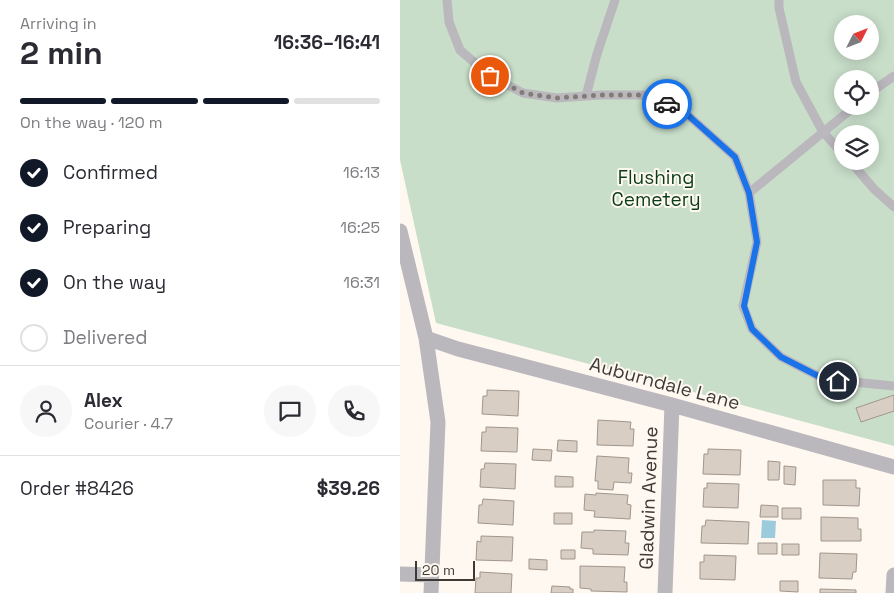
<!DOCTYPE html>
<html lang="en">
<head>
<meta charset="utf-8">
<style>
  :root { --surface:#fff; --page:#f7f7f7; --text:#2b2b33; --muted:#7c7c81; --line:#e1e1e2; --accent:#111827 }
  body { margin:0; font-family:"Space Grotesk",sans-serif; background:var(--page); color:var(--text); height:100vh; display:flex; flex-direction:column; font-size:19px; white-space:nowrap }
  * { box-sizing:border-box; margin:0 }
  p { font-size:16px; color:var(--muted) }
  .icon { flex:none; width:28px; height:28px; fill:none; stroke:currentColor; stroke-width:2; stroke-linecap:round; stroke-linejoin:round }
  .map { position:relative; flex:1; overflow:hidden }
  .side { display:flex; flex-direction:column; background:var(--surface); width:400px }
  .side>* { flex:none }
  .needle { width:32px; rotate:48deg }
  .controls { position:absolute; left:434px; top:15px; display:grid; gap:10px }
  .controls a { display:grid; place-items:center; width:45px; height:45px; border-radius:50%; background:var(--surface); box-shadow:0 2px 12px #0003; font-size:25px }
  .scale { position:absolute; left:15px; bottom:12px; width:60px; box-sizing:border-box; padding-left:5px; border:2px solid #3d3935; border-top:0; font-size:14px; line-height:18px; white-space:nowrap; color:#3d3935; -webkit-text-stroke:4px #fff8f1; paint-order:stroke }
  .pin { position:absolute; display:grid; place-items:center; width:42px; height:42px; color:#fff; margin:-21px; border:2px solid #fff; border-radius:50%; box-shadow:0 1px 5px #0007 }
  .courier { position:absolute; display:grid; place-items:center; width:50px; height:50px; margin:-25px; border:4px solid #1a73e8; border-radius:50%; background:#fff; color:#222; box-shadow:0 1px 6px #0007 }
  .overview em { font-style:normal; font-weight:700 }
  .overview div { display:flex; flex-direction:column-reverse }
  .overview { display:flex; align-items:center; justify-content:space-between; height:85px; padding:0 20px }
  h1 { font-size:32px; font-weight:700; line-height:38px }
  .bar { display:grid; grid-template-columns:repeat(4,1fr); gap:8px 5px; align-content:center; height:60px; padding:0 20px }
  .bar i { height:6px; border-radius:4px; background:var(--line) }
  .bar .active { background:var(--accent) }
  .bar p { grid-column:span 4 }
  .line { display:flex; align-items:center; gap:12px; padding:0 20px; border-top:1px solid var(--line) }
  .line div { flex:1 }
  .round { display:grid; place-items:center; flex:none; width:52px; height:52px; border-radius:26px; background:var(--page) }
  ol { padding:0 20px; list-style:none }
  li { display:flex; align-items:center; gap:15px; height:55px }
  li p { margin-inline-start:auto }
  li .icon { padding:5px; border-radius:50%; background:var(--accent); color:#fff; stroke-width:4 }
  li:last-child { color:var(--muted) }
  li i { width:28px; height:28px; border:2px solid var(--line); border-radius:50% }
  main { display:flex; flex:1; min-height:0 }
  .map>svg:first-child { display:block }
  .green { fill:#c8dec9; fill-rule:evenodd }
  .water { fill:#9bcbdc }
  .building { fill:#d9cec3; stroke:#a0968c }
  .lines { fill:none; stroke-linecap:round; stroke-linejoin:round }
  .service { stroke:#bab7bd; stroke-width:9 }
  .minor { stroke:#bab7bd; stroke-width:15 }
  .done { stroke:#817c77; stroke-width:5; stroke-dasharray:0 9 }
  .route { stroke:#1a73e8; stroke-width:6 }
  .labels { text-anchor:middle; stroke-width:4; stroke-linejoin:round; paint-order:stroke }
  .park-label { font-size:19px; fill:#073c15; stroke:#fff8f1 }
  .street-label { font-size:19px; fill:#3d3935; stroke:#fff8f1 }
</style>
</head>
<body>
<main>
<section class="side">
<div class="overview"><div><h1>2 min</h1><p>Arriving in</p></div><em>16:36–16:41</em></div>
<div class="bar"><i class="active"></i><i class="active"></i><i class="active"></i><i></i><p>On the way · 120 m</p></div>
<ol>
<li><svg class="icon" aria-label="check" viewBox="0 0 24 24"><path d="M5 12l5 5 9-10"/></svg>Confirmed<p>16:13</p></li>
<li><svg class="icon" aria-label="check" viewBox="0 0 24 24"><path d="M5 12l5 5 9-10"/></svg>Preparing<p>16:25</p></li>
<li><svg class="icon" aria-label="check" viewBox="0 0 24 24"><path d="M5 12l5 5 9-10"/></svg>On the way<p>16:31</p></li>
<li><i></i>Delivered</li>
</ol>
<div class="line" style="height:90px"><a class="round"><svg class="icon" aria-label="person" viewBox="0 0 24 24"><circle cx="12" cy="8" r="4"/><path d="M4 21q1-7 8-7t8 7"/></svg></a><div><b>Alex</b><p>Courier · 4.7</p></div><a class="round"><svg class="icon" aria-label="chat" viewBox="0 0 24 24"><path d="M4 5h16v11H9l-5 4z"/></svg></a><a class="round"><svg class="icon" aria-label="phone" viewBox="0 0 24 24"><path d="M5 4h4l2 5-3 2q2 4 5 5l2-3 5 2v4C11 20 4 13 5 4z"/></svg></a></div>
<div class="line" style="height:65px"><div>Order #8426</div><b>$39.26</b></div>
</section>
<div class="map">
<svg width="494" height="593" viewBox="0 0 494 593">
  <rect width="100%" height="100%" fill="#fff8f1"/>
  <path class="green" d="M0 0H494V446L36 323 0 160ZM442 24H470V51H442ZM442 79H470V106H442ZM442 134H470V161H442Z"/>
  <path class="water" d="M362 520 376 521 375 538H361Z"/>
  <path class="building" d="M87 390 119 391 118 416 82 414 83 396H87Z
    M494 395V411L461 422 456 408Z
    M198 420 231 422 230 429H234L233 446 197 445Z
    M86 427 118 428 117 452 81 451 82 432H86Z
    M158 440 177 441V452L157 451Z
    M133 449 152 450 151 461 132 460Z
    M308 449 341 450 340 475 303 474 304 454H308Z
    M197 456 229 458 228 473H232L231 483 214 482 213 490 198 489V481H195Z
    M368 461 380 462 379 480H368Z
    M85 463 116 464 115 489 80 487 81 469H84Z
    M384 466 396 467 395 485 384 484Z
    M155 476 173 477V487H155Z
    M423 480H456V488H460L459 506 423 505Z
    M307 483 339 484 338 508 303 507 304 488H307Z
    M196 493 228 495 227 504 231 505 230 519 194 517 195 511 184 510 185 494 196 495Z
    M83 499 114 501 113 525 78 523 79 505H82Z
    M361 505 378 506V517H360Z
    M382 508H401V519H382Z
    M154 513H172V524H154Z
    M421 517 458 518V529H461V541H421Z
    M306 520 349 522 348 544 301 543 302 526H305Z
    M194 530 226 531 225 543H229L228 555 193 554V549L181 548 182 532H194Z
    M81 536 113 537 112 561 76 560 77 541 81 542Z
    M358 543H377V554H358Z
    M382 544H399V555H382Z
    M161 550H175V559H161Z
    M420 553 457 554 456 572H453L452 579 419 578Z
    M304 555 336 556 335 580 300 579V562H304Z
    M129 559 147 560V570L129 569Z
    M180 566 225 567 224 582H227V592L191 591V589L180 588Z
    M80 572 112 574 111 593H75L76 578H80Z
    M380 581H398V592L380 591Z
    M152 586 170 587V589H173V593H151Z
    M420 589 456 590V593H420Z"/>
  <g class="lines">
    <path class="service" d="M47 0 49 22 60 50 90 76 123 93 157 98 201 95H243L281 109 335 157 349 193 357 242 343 306 352 329 381 357 424 379 494 386
      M379 0V8L396 82 423 132 442 153
      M470 93 494 76
      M186 96 197 54 215 0
      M450 161 474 189 494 207
      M349 193 455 106"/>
    <path class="minor" d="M0 231 26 338 38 422 31 593
      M26 338 58 349 272 405 494 467
      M0 574 31 575
      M265 593 272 405
      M493 593 494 575"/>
  </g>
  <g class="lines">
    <path class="done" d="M90 76 123 93 157 98 201 95H243L267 104"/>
    <path class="route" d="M267 104 281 109 335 157 349 193 357 242 344 306 352 329 381 357 424 379 438 381"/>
  </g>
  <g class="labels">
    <g class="park-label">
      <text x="256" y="184">Flushing<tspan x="256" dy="22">Cemetery</tspan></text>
    </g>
    <g class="street-label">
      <text transform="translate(265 383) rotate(15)" y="7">Auburndale Lane</text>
      <text transform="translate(248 498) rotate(-88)" y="7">Gladwin Avenue</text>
    </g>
  </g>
</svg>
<div class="controls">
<a><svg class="needle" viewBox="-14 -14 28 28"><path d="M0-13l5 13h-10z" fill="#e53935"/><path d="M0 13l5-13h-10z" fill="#7c7c81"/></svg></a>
<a><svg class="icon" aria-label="locate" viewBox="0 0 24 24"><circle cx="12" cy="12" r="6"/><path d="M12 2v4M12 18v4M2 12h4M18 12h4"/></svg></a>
<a><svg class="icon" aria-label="layers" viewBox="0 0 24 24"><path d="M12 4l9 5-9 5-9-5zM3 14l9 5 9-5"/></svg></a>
</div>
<div class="scale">20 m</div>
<div class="pin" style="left:90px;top:76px;background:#ea580c"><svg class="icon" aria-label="bag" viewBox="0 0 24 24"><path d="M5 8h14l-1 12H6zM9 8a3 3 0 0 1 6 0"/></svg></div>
<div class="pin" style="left:438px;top:381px;background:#1f2937"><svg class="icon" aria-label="home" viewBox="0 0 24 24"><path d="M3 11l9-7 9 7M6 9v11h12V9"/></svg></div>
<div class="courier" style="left:267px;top:104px"><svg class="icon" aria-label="car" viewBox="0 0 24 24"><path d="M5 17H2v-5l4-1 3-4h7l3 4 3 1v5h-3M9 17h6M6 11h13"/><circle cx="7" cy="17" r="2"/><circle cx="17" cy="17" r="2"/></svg></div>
</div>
</main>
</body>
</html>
